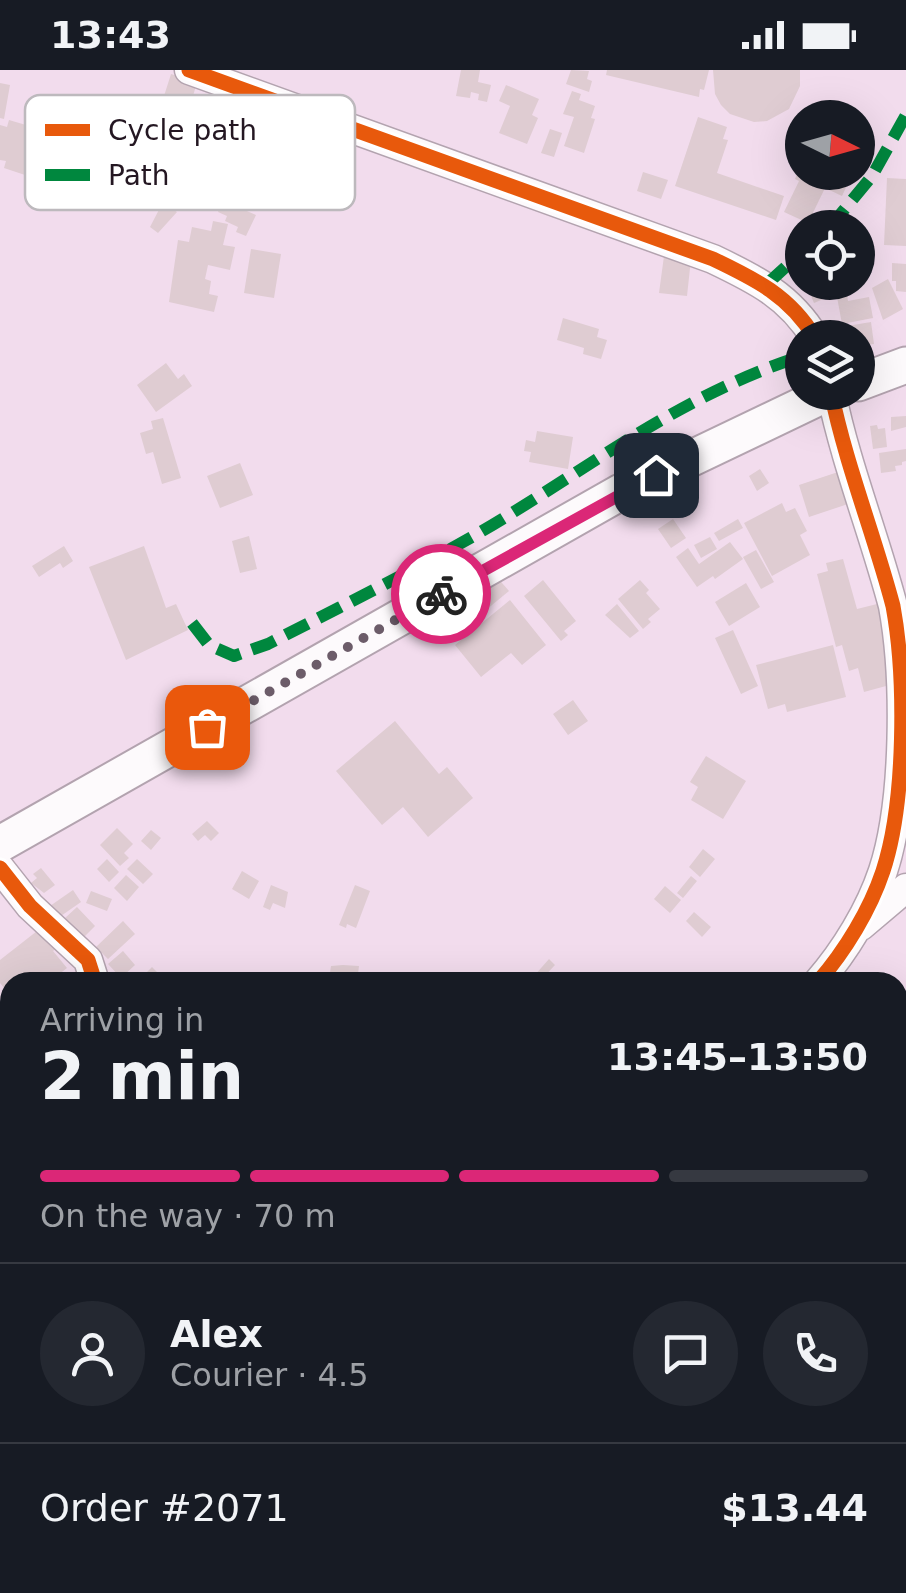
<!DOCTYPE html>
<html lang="en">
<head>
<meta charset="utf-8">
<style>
  :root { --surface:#171b24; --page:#242831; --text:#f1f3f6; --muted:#9ea1a6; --line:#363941; --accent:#db2777 }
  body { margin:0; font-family:"DejaVu Sans",sans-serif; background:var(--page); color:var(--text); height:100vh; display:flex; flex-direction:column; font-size:38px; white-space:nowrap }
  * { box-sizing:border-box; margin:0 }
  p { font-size:32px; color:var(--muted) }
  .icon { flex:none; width:55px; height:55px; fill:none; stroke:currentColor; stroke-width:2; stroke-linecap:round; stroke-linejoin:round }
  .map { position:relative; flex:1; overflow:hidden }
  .sheet { position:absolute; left:0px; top:902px; width:908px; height:622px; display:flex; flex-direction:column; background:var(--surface); border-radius:30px 30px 0 0; box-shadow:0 10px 40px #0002 }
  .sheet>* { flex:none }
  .needle { width:65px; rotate:95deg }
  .fabs { position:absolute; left:785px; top:30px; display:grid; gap:20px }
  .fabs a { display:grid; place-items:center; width:90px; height:90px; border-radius:50%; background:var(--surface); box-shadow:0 10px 40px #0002; font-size:50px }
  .pin { position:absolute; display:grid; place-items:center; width:85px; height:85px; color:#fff; margin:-42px; border-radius:20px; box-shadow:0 5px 15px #0006 }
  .courier { position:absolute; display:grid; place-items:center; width:100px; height:100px; margin:-50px; border:8px solid #db2777; border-radius:50%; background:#fff; color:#222; box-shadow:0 2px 12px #0007 }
  .headline em { font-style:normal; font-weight:700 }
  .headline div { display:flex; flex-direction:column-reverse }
  .headline { display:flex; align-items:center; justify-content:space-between; height:170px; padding:0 40px }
  h1 { font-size:65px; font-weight:700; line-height:75px }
  .bar { display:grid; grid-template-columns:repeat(4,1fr); gap:15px 10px; align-content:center; height:120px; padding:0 40px }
  .bar i { height:12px; border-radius:8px; background:var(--line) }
  .bar .active { background:var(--accent) }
  .bar p { grid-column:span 4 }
  .line { display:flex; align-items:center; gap:25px; padding:0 40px; border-top:2px solid var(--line) }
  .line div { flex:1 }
  .round { display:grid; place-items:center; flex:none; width:105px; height:105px; border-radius:52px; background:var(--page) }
  .status { display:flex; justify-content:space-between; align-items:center; height:70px; padding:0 50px; background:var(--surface); direction:ltr }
  .status svg { height:28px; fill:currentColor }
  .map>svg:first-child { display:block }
  .building { fill:#dfccd2 }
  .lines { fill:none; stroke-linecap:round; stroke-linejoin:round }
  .minor-casing { stroke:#b3a3af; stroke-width:31 }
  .major-casing { stroke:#b3a3af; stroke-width:39 }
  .minor { stroke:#fdfafc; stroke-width:28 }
  .major { stroke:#fdfafc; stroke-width:35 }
  .quiet { stroke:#00873e; stroke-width:12; stroke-dasharray:25 12; stroke-linecap:butt }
  .cycleway-casing { stroke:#fff; stroke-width:21 }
  .cycleway { stroke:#e8590c; stroke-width:15 }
  .done { stroke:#6c5c69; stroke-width:10; stroke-dasharray:0 18 }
  .route { stroke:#db2777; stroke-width:12 }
  .key { fill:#fff; stroke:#bdb9bd; stroke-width:2.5 }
  .key-label { font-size:28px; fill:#241722 }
</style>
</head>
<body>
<div class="status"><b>13:43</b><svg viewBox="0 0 49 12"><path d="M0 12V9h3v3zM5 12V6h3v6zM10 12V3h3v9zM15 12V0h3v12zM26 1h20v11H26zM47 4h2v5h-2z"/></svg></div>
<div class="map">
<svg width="906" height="1523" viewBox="0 0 906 1523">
  <rect width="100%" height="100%" fill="#f2dced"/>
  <path class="building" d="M461 0H480L478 12 491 15 487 32 478 30 479 24 471 22 470 28 456 26Z
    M571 0 589 1 587 9 592 11 589 22 566 14Z
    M607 0H709L704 20 700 19 699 27 606 5Z
    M713 0H800V16L789 39 767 51 754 52 730 44 721 35 715 24Z
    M171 4 197 12 193 26 224 36 212 72 163 56 172 29 164 26Z
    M0 13 10 15 4 49 0 48Z
    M506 15 539 29 532 45 538 48 527 74 499 63 510 36 499 31Z
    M572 21 581 24 579 30 595 36 591 48 595 49 584 83 564 76 574 47 563 44Z
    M698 47 727 57 723 69 728 70 717 103 784 126 776 150 675 116Z
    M9 50 53 63 43 93 48 95 43 111 4 98 6 91 0 90V55L7 57Z
    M550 59 562 63 554 87 541 83Z
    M802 92V102H844L842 108 849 111 842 126 825 118 808 153 784 142 799 111 795 109Z
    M643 102 668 110 661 129 637 121Z
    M887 108 906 109V176L884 175Z
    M235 121 246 126 240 138 256 145 246 166 236 162 238 157 225 151 227 146 218 142 223 130 229 133Z
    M163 132 177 142 158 163 150 157Z
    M213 151 228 154 223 175 235 177 230 200 208 195 205 209 211 211 209 224 218 226 214 242 169 232 178 170 189 172 192 157 211 161Z
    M251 179 281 184 274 228 244 223Z
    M664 186 691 189 687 226 659 223Z
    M892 193 906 194V222L896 221V211H892Z
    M858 203 862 212 814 233 805 212H858Z
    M888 209 903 239 883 250 872 218Z
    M847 225 848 231 869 227 873 248 842 254 837 227Z
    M563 248 599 259 597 267 607 270 601 289 583 284 584 278 557 270Z
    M871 252 874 274 858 276V268L842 266 841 257Z
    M166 293 178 309 184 304 192 316 156 342 137 315Z
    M906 346V357L891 361V347Z
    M163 348 181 408 162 414 153 382 146 384 140 363 153 359 151 351Z
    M877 355 878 359 885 358 887 377 873 379 870 356Z
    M537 361 573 367 568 399 529 392 531 382 524 381 526 370 535 372Z
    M906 379V391L902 392V395L895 396 896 401 881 403 879 383Z
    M240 393 253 425 220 438 207 406Z
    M760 399 769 413 757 421 749 406Z
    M841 401 851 433 809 447 799 415Z
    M782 433 786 442 795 438 807 461 800 465 810 485 772 506 744 453Z
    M673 449 686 468 671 478 658 459Z
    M738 449 743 458 719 471 714 463Z
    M249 466 257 499 240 503 232 471Z
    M710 467 717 479 701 488 694 475Z
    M730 472 743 489 715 509 713 506 697 517 676 487 688 478 699 494Z
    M64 476 73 491 63 498 60 493 39 507 32 496Z
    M144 476 166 538 176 534 188 560 126 590 89 497Z
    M756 480 774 512 761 519 743 487Z
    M843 489 857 539 877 534 897 613 864 622 858 598 849 601 842 575 836 577 817 504 828 501 826 493Z
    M496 506 509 521 475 549 462 533Z
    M543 510 576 551 564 561 568 565 561 571 524 526Z
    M640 510 649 520 646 523 660 539 648 549 651 552 643 559 618 529Z
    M746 513 760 537 729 556 715 532Z
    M510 530 546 575 522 595 511 583 481 607 455 575Z
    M617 534 639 561 630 568 605 545Z
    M733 560 758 616 741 624 715 568Z
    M833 575 846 627 787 642 785 634 768 639 756 595Z
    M573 630 588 651 568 665 553 644Z
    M395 651 439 704 447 697 473 728 428 767 403 737 382 755 336 701Z
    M706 686 746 711 723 749 691 730 698 717 690 712Z
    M207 751 219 763 211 771 205 765 198 771 192 764Z
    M117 758 133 774 124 783 129 788 120 796 100 775Z
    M151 760 161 768 151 780 141 771Z
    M703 779 715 789 700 807 689 797Z
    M107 789 119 802 109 812 97 799Z
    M137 789 153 804 143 814 127 799Z
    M41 798 55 815 44 823 31 813 37 808 33 804Z
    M242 801 259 811 249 829 232 819Z
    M126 805 139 817 127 831 114 818Z
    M691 806 697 811 683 828 677 823Z
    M271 815 288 822 285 838 273 833 270 840 263 837Z
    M355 815 370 821 356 858 347 854 346 858 339 855Z
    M665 816 681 830 670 843 654 829Z
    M73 820 81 832 58 848 50 836Z
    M91 821 112 829 107 841 86 833Z
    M77 837 95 856 80 871 69 860 73 857 65 848Z
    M694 842 711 857 702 867 686 851Z
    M123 851 135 864 108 889 96 877Z
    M46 854 62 874 53 881 67 898 49 912H21L18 908 5 919 0 913V890Z
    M123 881 135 895 121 908 108 894Z
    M549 889 555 895 540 911 534 906Z
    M343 895 359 896 357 912H335V910L329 909 331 896Z
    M152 897 167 912H150L143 906Z"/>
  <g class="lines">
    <defs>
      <path id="minor" d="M189 0 713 189C755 209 790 226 815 268
        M0 798 30 836 88 890 95 912
        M861 856 906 818
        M818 912C845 881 870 840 883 801 906 731 906 607 893 536 874 464 846 395 831 322
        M898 952 906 959
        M497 1523 502 1515"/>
      <path id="major" d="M858 313 906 295
        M0 774 621 422 830 322"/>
    </defs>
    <use href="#minor" class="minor-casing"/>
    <use href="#major" class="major-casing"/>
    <use href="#minor" class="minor"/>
    <use href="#major" class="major"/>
    <path class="quiet" d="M829 158 872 106 906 45
      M767 214 802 182
      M192 553 209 575 234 586 268 574C338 538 409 503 477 464 587 400 678 326 802 286"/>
    <defs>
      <path id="cycleway" d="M189 0 713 189C755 209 790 226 815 268
        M0 798 30 836 88 890 95 912
        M818 912C845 881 870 840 883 801 906 731 906 607 893 536 874 464 846 395 831 322"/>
    </defs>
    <use href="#cycleway" class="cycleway-casing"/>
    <use href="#cycleway" class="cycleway"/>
  </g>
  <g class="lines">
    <path class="done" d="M207 657 441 524"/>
    <path class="route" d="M441 524 656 405"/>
  </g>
  <rect x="25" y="25" width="330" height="115" rx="15" class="key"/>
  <rect x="45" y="54" width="45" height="12" fill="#e8590c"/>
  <rect x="45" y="99" width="45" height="12" fill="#00873e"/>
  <g class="key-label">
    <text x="108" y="70">Cycle path</text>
    <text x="108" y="115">Path</text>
  </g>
</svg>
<div class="fabs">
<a><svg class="needle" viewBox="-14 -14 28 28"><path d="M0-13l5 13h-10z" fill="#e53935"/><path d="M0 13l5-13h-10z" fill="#9ea1a6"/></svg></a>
<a><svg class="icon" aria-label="locate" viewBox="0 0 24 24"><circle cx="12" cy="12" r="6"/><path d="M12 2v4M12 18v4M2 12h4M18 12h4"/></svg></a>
<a><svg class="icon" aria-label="layers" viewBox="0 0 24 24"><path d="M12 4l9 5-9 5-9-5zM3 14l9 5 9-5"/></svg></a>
</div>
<div class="pin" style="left:207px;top:657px;background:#ea580c"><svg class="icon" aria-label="bag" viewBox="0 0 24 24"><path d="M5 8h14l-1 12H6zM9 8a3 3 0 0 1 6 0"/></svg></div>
<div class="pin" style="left:656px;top:405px;background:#1f2937"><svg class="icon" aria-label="home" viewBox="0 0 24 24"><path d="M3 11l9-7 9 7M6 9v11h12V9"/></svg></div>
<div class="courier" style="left:441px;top:524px"><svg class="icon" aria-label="bike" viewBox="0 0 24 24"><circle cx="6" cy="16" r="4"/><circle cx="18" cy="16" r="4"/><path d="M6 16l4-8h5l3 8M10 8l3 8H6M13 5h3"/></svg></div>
<section class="sheet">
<div class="headline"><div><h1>2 min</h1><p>Arriving in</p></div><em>13:45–13:50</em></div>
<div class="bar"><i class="active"></i><i class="active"></i><i class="active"></i><i></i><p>On the way · 70 m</p></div>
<div class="line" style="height:180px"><a class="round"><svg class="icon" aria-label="person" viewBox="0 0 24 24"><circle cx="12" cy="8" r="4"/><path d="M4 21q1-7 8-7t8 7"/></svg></a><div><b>Alex</b><p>Courier · 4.5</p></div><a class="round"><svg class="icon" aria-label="chat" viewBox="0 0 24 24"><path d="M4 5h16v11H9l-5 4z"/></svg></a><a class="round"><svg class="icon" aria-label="phone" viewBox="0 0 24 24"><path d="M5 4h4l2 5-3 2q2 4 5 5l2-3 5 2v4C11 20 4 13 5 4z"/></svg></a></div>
<div class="line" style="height:130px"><div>Order #2071</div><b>$13.44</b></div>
</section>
</div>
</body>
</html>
